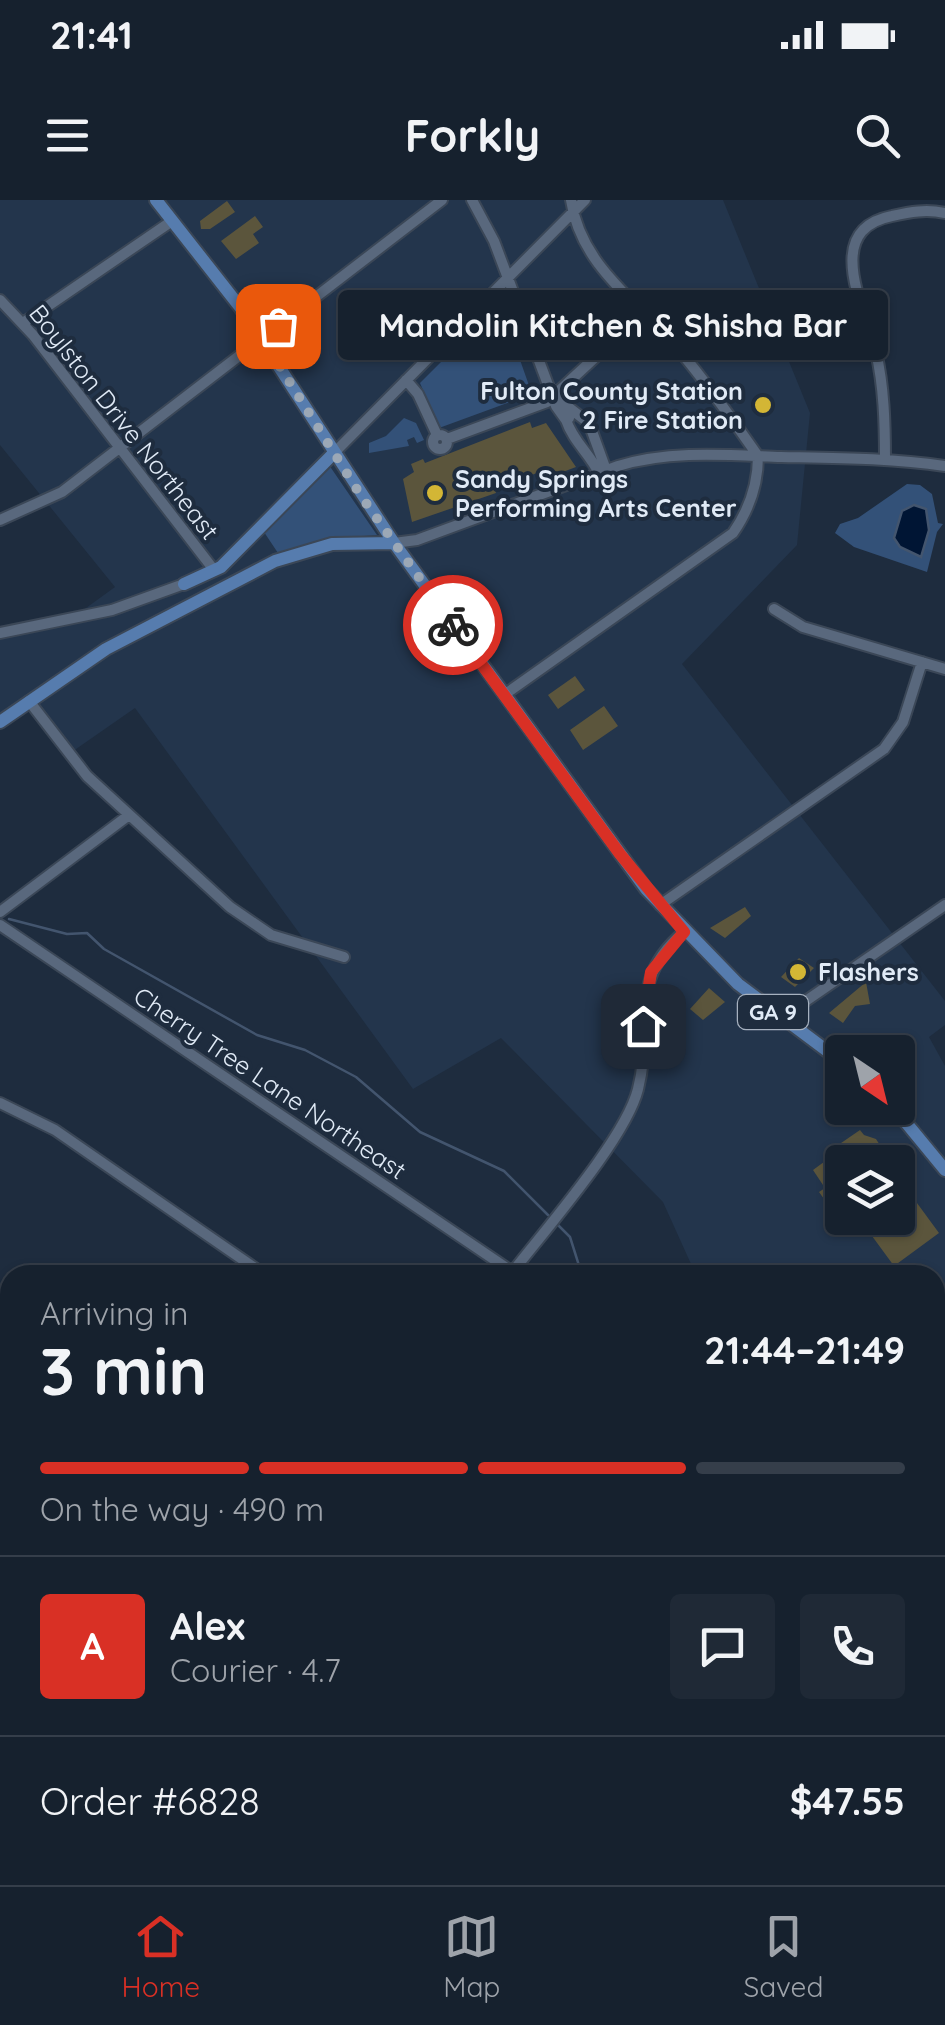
<!DOCTYPE html>
<html lang="en">
<head>
<meta charset="utf-8">
<style>
  :root { --surface:#16212e; --page:#1f2936; --text:#f1f3f6; --muted:#9ea3aa; --line:#353e4a; --accent:#d93025 }
  body { margin:0; font-family:Quicksand,sans-serif; background:var(--page); color:var(--text); height:100vh; display:flex; flex-direction:column; font-size:38px; white-space:nowrap }
  * { box-sizing:border-box; margin:0 }
  p { font-size:32px; color:var(--muted) }
  .icon { flex:none; width:55px; height:55px; fill:none; stroke:currentColor; stroke-width:2; stroke-linecap:round; stroke-linejoin:round }
  .map { position:relative; flex:1; overflow:hidden }
  .details { position:absolute; left:0px; top:1065px; width:945px; height:620px; display:flex; flex-direction:column; background:var(--surface); border-radius:30px 30px 0 0; box-shadow:0 2px 8px #0004,0 0 0 2px var(--line) }
  .details>* { flex:none }
  .needle { width:65px; rotate:145deg }
  .tools { position:absolute; left:825px; top:835px; display:grid; gap:20px }
  .tools a { display:grid; place-items:center; width:90px; height:90px; border-radius:10px; background:var(--surface); box-shadow:0 2px 8px #0004,0 0 0 2px var(--line); font-size:50px }
  .pin { position:absolute; display:grid; place-items:center; width:85px; height:85px; color:#fff; margin:-42px; border-radius:20px; box-shadow:0 5px 15px #0006 }
  .courier { position:absolute; display:grid; place-items:center; width:100px; height:100px; margin:-50px; border:8px solid #d93025; border-radius:50%; background:#fff; color:#222; box-shadow:0 2px 12px #0007 }
  .bubble { position:absolute; height:70px; border-radius:10px; background:var(--surface); box-shadow:0 2px 8px #0004,0 0 0 2px var(--line); font-size:32px; font-weight:700; line-height:70px; text-align:center }
  .overview em { font-style:normal; font-weight:700 }
  .overview div { display:flex; flex-direction:column-reverse }
  .overview { display:flex; align-items:center; justify-content:space-between; height:170px; padding:0 40px }
  h1 { font-size:65px; font-weight:700; line-height:75px }
  .bar { display:grid; grid-template-columns:repeat(4,1fr); gap:15px 10px; align-content:center; height:120px; padding:0 40px }
  .bar i { height:12px; border-radius:8px; background:var(--line) }
  .bar .selected { background:var(--accent) }
  .bar p { grid-column:span 4 }
  .line { display:flex; align-items:center; gap:25px; padding:0 40px; border-top:2px solid var(--line) }
  .line div { flex:1 }
  .round { display:grid; place-items:center; flex:none; width:105px; height:105px; border-radius:10px; background:var(--page) }
  .status { display:flex; justify-content:space-between; align-items:center; height:70px; padding:0 50px; background:var(--surface); direction:ltr }
  .status svg { height:28px; fill:currentColor }
  header { display:flex; justify-content:space-between; align-items:center; height:130px; padding:0 40px; background:var(--surface); font-size:45px; font-weight:700 }
  .menu { display:flex; justify-content:space-around; align-items:center; height:140px; border-top:2px solid var(--line); background:var(--surface); font-size:28px; color:var(--muted) }
  .menu a { display:grid; justify-items:center; gap:5px }
  .menu .selected { color:var(--accent) }
  .map>svg:first-child { display:block }
  .built { fill:#23354c; fill-rule:evenodd }
  .green { fill:#335178 }
  .water { fill:#001534; stroke:#43556e; stroke-width:2.5 }
  .lines { fill:none; stroke-linecap:round; stroke-linejoin:round }
  .stream { stroke:#43556e; stroke-width:2.5 }
  .building { fill:#5b553c }
  .minor-casing { stroke:#3b4757; stroke-width:14 }
  .major-casing { stroke:#3b4757; stroke-width:16 }
  .minor { stroke:#59687d; stroke-width:10 }
  .major { stroke:#567cae; stroke-width:12 }
  .done { stroke:#9ca8b6; stroke-width:10; stroke-dasharray:0 18 }
  .route { stroke:#d93025; stroke-width:12 }
  .poi-dot { fill:#d3b635; stroke:#1e2c3e; stroke-width:4 }
  .labels { text-anchor:middle; stroke-width:8; stroke-linejoin:round; paint-order:stroke }
  .shield { fill:#1e2c3e; stroke:#a6b1bf; stroke-width:2.5 }
  .shield-label { font-size:22px; font-weight:bold; fill:#e0eaf6 }
  .poi-label { font-size:25px; font-weight:bold; fill:#e0eaf6; stroke:#1e2c3e; text-anchor:start }
  .street-label { font-size:25px; fill:#e0eaf6; stroke:#1e2c3e }
</style>
</head>
<body>
<div class="status"><b>21:41</b><svg viewBox="0 0 49 12"><path d="M0 12V9h3v3zM5 12V6h3v6zM10 12V3h3v9zM15 12V0h3v12zM26 1h20v11H26zM47 4h2v5h-2z"/></svg></div>
<header><svg class="icon" aria-label="menu" viewBox="0 0 24 24"><path d="M4 6h16M4 12h16M4 18h16"/></svg>Forkly<svg class="icon" aria-label="search" viewBox="0 0 24 24"><circle cx="10" cy="10" r="6"/><path d="M15 15l6 6"/></svg></header>
<div class="map">
<svg width="945" height="1685" viewBox="0 0 945 1685">
  <rect width="100%" height="100%" fill="#1e2c3e"/>
  <path class="built" d="M0 0H723L810 213 797 345 682 464 945 801V825L929 837 945 866V1572L935 1578V1075H696L663 1002 501 838 413 889 135 508 66 556 23 503 0 519V431L75 416 115 387 0 245ZM842 852H898V908H842ZM842 962H898V1018H842Z
    M602 1675H720L728 1685H610Z"/>
  <path class="green" d="M500 103 532 194 439 228 420 183Z
    M404 218 416 223 424 240 417 243 414 237 407 240 409 246 369 253V243L386 236Z
    M329 265 377 335 324 339 278 353 264 332Z
    M907 284 920 285 932 294 938 323 943 324 937 332 927 372 854 347 835 333 840 324 858 318Z"/>
  <path class="water" d="M914 305 926 309 929 330 921 357 900 347 894 338 902 311Z"/>
  <g class="lines">
    <path class="stream" d="M9 719 67 734 87 733 104 749 257 835 305 850 356 877 420 932 504 971 548 1015
      M557 1024 570 1037 582 1075
      M738 1675 759 1685"/>
  </g>
  <path class="building" d="M227 1 235 12 210 29H201L200 21Z
    M255 16 263 27 253 34 259 43 236 59 221 41Z
    M530 222 532 228 546 223 576 267 555 275 550 268 495 289 496 293 412 322 403 279 414 272 411 264 423 259 425 263Z
    M575 476 585 490 558 509 548 495Z
    M604 506 618 526 583 550 570 530Z
    M745 707 751 716 725 738 710 728Z
    M799 758 814 768 795 787 781 777Z
    M866 782 870 804 855 806 843 823 829 813Z
    M709 788 725 802 703 820 690 809Z
    M860 930 864 935 876 939 891 962H842V1002L832 1010 819 992 825 988 813 970 832 956 828 952Z
    M906 983 913 994 910 1009 917 1003 939 1033 894 1066 872 1036 898 1018V990Z"/>
  <g class="lines">
    <defs>
      <path id="minor" d="M472 0 494 41 556 206 566 220
        M0 100 33 135 214 370
        M23 123 172 21
        M406 180 418 194 437 235
        M555 197 589 223 606 270
        M569 218 566 220C573 241 589 253 599 273
        M433 242a7 7 0 1 1 14 0a7 7 0 1 1-14 0Z
        M447 239 547 202 644 112
        M334 253 585 0
        M885 259C885 223 884 187 876 152 865 108 821 30 892 16 910 12 926 9 945 13
        M0 320 62 292 442 0
        M394 343 417 340 618 266C670 250 727 255 781 257 836 258 891 258 945 266
        M774 409 803 427 945 469
        M0 433 112 410 184 384
        M504 495 733 333C749 310 758 284 758 256 734 222 710 187 683 155 641 104 581 68 571 0
        M29 501 87 576 230 707 271 735 344 757
        M660 705 884 549 903 522 922 462
        M0 712 129 615
        M0 725 517 1075
        M781 818 945 705
        M0 903 55 930 265 1075
        M511 1074C544 1031 626 938 638 889 654 827 626 780 684 732
        M0 1107 10 1122
        M0 1633 10 1626
        M935 1643 945 1636
        M935 1662 945 1663
        M346 1675 353 1685
        M859 1675 872 1685
        M300 1685 314 1675
        M901 1685 904 1675"/>
      <path id="major" d="M156 0 240 107 394 343 646 689 738 784 842 862
        M184 384 221 367 334 253
        M0 522 106 449 275 361 332 344 394 343
        M894 908 945 970
        M935 1579 945 1572
        M778 1685 792 1675
        M802 1685 816 1675"/>
    </defs>
    <use href="#minor" class="minor-casing"/>
    <use href="#major" class="major-casing"/>
    <use href="#minor" class="minor"/>
    <use href="#major" class="major"/>
  </g>
  <g class="lines">
    <path class="done" d="M278 126 262 138 361 296 453 425"/>
    <path class="route" d="M453 425 620 654 684 732 651 772 643 826"/>
  </g>
  <g class="poi-dot">
    <circle cx="763" cy="205" r="10"/>
    <circle cx="435" cy="293" r="10"/>
    <circle cx="798" cy="772" r="10"/>
  </g>
  <g class="labels">
    <rect class="shield" x="738" y="795" width="70" height="34" rx="8"/>
    <g class="shield-label">
      <text x="773" y="820">GA 9</text>
    </g>
    <g class="poi-label">
      <text x="743" y="200" text-anchor="end">Fulton County Station<tspan x="743" dy="29">2 Fire Station</tspan></text>
      <text x="455" y="288">Sandy Springs<tspan x="455" dy="29">Performing Arts Center</tspan></text>
      <text x="818" y="781">Flashers</text>
    </g>
    <g class="street-label">
      <text transform="translate(124 222) rotate(52)" y="9">Boylston Drive Northeast</text>
      <text transform="translate(270 883) rotate(34)" y="9">Cherry Tree Lane Northeast</text>
    </g>
  </g>
</svg>
<div class="tools">
<a><svg class="needle" viewBox="-14 -14 28 28"><path d="M0-13l5 13h-10z" fill="#e53935"/><path d="M0 13l5-13h-10z" fill="#9ea3aa"/></svg></a>
<a><svg class="icon" aria-label="layers" viewBox="0 0 24 24"><path d="M12 4l9 5-9 5-9-5zM3 14l9 5 9-5"/></svg></a>
</div>
<div class="pin" style="left:278px;top:126px;background:#ea580c"><svg class="icon" aria-label="bag" viewBox="0 0 24 24"><path d="M5 8h14l-1 12H6zM9 8a3 3 0 0 1 6 0"/></svg></div>
<div class="pin" style="left:643px;top:826px;background:#1f2937"><svg class="icon" aria-label="home" viewBox="0 0 24 24"><path d="M3 11l9-7 9 7M6 9v11h12V9"/></svg></div>
<div class="courier" style="left:453px;top:425px"><svg class="icon" aria-label="bike" viewBox="0 0 24 24"><circle cx="6" cy="16" r="4"/><circle cx="18" cy="16" r="4"/><path d="M6 16l4-8h5l3 8M10 8l3 8H6M13 5h3"/></svg></div>
<div class="bubble" style="left:338px;top:90px;width:550px">Mandolin Kitchen &amp; Shisha Bar</div>
<section class="details">
<div class="overview"><div><h1>3 min</h1><p>Arriving in</p></div><em>21:44–21:49</em></div>
<div class="bar"><i class="selected"></i><i class="selected"></i><i class="selected"></i><i></i><p>On the way · 490 m</p></div>
<div class="line" style="height:180px"><b class="round" style="background:var(--accent);color:#fff">A</b><div><b>Alex</b><p>Courier · 4.7</p></div><a class="round"><svg class="icon" aria-label="chat" viewBox="0 0 24 24"><path d="M4 5h16v11H9l-5 4z"/></svg></a><a class="round"><svg class="icon" aria-label="phone" viewBox="0 0 24 24"><path d="M5 4h4l2 5-3 2q2 4 5 5l2-3 5 2v4C11 20 4 13 5 4z"/></svg></a></div>
<div class="line" style="height:130px"><div>Order #6828</div><b>$47.55</b></div>
</section>
</div>
<nav class="menu">
<a class="selected"><svg class="icon" aria-label="home" viewBox="0 0 24 24"><path d="M3 11l9-7 9 7M6 9v11h12V9"/></svg>Home</a>
<a><svg class="icon" aria-label="map" viewBox="0 0 24 24"><path d="M3 6l6-2 6 2 6-2v14l-6 2-6-2-6 2zM9 4v14M15 6v14"/></svg>Map</a>
<a><svg class="icon" aria-label="saved" viewBox="0 0 24 24"><path d="M7 4h10v16l-5-4-5 4z"/></svg>Saved</a>
</nav>
</body>
</html>
